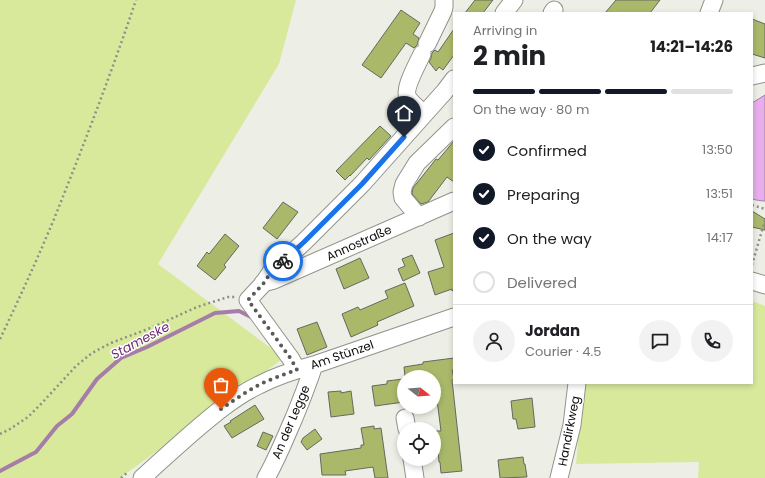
<!DOCTYPE html>
<html lang="en">
<head>
<meta charset="utf-8">
<style>
  :root { --surface:#fff; --page:#f2f2f2; --text:#202124; --muted:#757577; --line:#e0e0e0; --accent:#111827 }
  body { margin:0; font-family:Poppins,sans-serif; background:var(--page); color:var(--text); height:100vh; display:flex; flex-direction:column; font-size:15px; white-space:nowrap }
  * { box-sizing:border-box; margin:0 }
  p { font-size:13px; color:var(--muted) }
  .icon { flex:none; width:22px; height:22px; fill:none; stroke:currentColor; stroke-width:2; stroke-linecap:round; stroke-linejoin:round }
  .map { position:relative; flex:1; overflow:hidden }
  .sheet { position:absolute; left:453px; top:12px; width:300px; height:372px; display:flex; flex-direction:column; background:var(--surface); border-radius:0px; box-shadow:0 2px 6px #0003 }
  .sheet>* { flex:none }
  .needle { width:26px; rotate:107deg }
  .controls { position:absolute; left:397px; top:370px; display:grid; gap:8px }
  .controls a { display:grid; place-items:center; width:44px; height:44px; border-radius:50%; background:var(--surface); box-shadow:0 2px 6px #0003; font-size:20px }
  .pin { position:absolute; display:grid; place-items:center; width:34px; height:34px; color:#fff; margin:-41px -17px; border-radius:50% 50% 50% 0; rotate:-45deg; box-shadow:0 0 4px #0007 }
  .pin .icon { rotate:45deg }
  .courier { position:absolute; display:grid; place-items:center; width:40px; height:40px; margin:-20px; border:3px solid #1a73e8; border-radius:50%; background:#fff; color:#222; box-shadow:0 1px 5px #0007 }
  .headline em { font-style:normal; font-weight:700 }
  .headline div { display:flex; flex-direction:column-reverse }
  .headline { display:flex; align-items:center; justify-content:space-between; height:68px; padding:0 20px }
  h1 { font-size:26px; font-weight:700; line-height:30px }
  .bar { display:grid; grid-template-columns:repeat(4,1fr); gap:6px 4px; align-content:center; height:48px; padding:0 20px }
  .bar i { height:5px; border-radius:3px; background:var(--line) }
  .bar .selected { background:var(--accent) }
  .bar p { grid-column:span 4 }
  .line { display:flex; align-items:center; gap:10px; padding:0 20px; border-top:1px solid var(--line) }
  .line div { flex:1 }
  .round { display:grid; place-items:center; flex:none; width:42px; height:42px; border-radius:21px; background:var(--page) }
  ol { padding:0 20px; list-style:none }
  li { display:flex; align-items:center; gap:12px; height:44px }
  li p { margin-inline-start:auto }
  li .icon { padding:4px; border-radius:50%; background:var(--accent); color:#fff; stroke-width:4 }
  li:last-child { color:var(--muted) }
  li i { width:22px; height:22px; border:2px solid var(--line); border-radius:50% }
  .map>svg:first-child { display:block }
  .green { fill:#d8e99c }
  .water { fill:#e7adec; stroke:#a57da8 }
  .lines { fill:none; stroke-linecap:round; stroke-linejoin:round }
  .stream { stroke:#a57da8; stroke-width:4 }
  .building { fill:#a9b969; stroke:#65685f }
  .minor-casing { stroke:#90938a; stroke-width:19 }
  .path { stroke:#8e8f89; stroke-width:2.5; stroke-dasharray:2 3; stroke-linecap:butt }
  .minor { stroke:#fff; stroke-width:17 }
  .done { stroke:#5a5b56; stroke-width:4; stroke-dasharray:0 7.2 }
  .route { stroke:#1a73e8; stroke-width:5 }
  .labels { text-anchor:middle; stroke-width:3; stroke-linejoin:round; paint-order:stroke }
  .street-label { font-size:12px; fill:#0b0c09; stroke:#fff }
  .water-label { font-size:13px; font-style:italic; fill:#6e2b75; stroke:#fff }
</style>
</head>
<body>
<div class="map">
<svg width="765" height="478" viewBox="0 0 765 478">
  <rect width="100%" height="100%" fill="#edefe6"/>
  <path class="green" d="M0 0H296L279 64 158 264 284 358 120 478H0Z
    M752 301 765 306V478H698L699 462 576 464 583 383H752Z"/>
  <path class="water" d="M765 95V201C761 201 756 200 752 199V103Z"/>
  <g class="lines">
    <path class="stream" d="M0 471 36 452 57 426 72 414 97 379 121 358 147 347 215 313 239 311 253 318"/>
  </g>
  <path class="building" d="M475 0H493L483 13H465Z
    M616 0H660L650 13H605Z
    M401 10 420 23 413 34 419 38 417 45 414 48 406 43 381 78 362 65Z
    M752 19 765 24V58L752 54Z
    M454 29V55L443 70 439 67 436 71 429 62 431 58 432 53 435 50 438 52Z
    M380 126 391 136 369 160 367 158 350 176V175L345 180 336 171Z
    M454 141V182L447 177 428 202 421 204 412 194 413 188 436 159 438 160Z
    M283 202 298 212 277 239 263 228Z
    M752 211 765 219V230L752 227Z
    M454 233V290L452 291V289L435 295 428 272 444 267 435 240Z
    M225 234 239 246 224 265 226 267 215 280 197 266 207 252 209 254Z
    M412 255 420 273 403 281 398 269 405 266 402 259Z
    M360 258 369 278 344 289 336 269Z
    M405 283 414 306 377 322 378 325 351 337 342 314 358 307 360 310 388 298 385 291Z
    M317 322 327 347 307 355 297 329Z
    M454 358V370H452L454 379 452 380 462 471 441 473 440 462H439L436 431H441L434 377H405L404 367 423 364V362Z
    M403 379 404 389V402L375 406 372 386 387 384V381Z
    M341 391V393L351 391 354 414 331 417 328 392Z
    M532 398 535 427 518 429 516 419H513L511 401Z
    M255 405 264 419 232 438 224 426 231 422 230 421Z
    M374 426V429L381 428 388 478H375L373 467 345 471 346 475H322L320 454 361 448V445H364L361 428Z
    M315 429 322 439 307 450 301 442 303 438Z
    M263 432 273 436 266 450 257 446Z
    M523 457 524 464H525L527 477 500 478 498 460Z"/>
  <g class="lines">
    <defs>
      <path id="minor" d="M504 13 514 0
        M552 13 554 10
        M709 13 714 0
        M427 44 443 11 444 7V0
        M422 54C418 63 403 89 408 98 412 104 419 109 424 114
        M752 76 765 73
        M419 217 403 198 402 192 404 184 417 163 454 127
        M752 281 765 285
        M263 283 274 280 454 201
        M297 370 291 359 248 300 263 284 271 272 304 242 362 184 445 91 454 79
        M405 418 407 429
        M412 459 415 478
        M142 478C158 463 175 448 192 433 213 415 234 397 259 385 276 376 295 370 314 365L454 317
        M266 478C277 459 285 438 294 418 301 401 308 383 314 365
        M559 478 572 425 577 383"/>
    </defs>
    <use href="#minor" class="minor-casing"/>
    <path class="path" d="M752 205 765 209
      M752 265 765 220
      M0 339C19 299 37 260 54 219 83 147 111 74 136 0
      M0 434 10 429 28 417 41 404 76 366 92 353 111 343 153 327 197 307 228 297H235
      M121 478 128 472"/>
    <use href="#minor" class="minor"/>
  </g>
  <g class="lines">
    <path class="done" d="M221 409C236 399 251 388 267 381 277 377 287 373 297 370L291 359 248 300 263 284 271 272 283 261"/>
    <path class="route" d="M283 261 304 242 362 184 404 137"/>
  </g>
  <g class="labels">
    <g class="street-label">
      <text transform="translate(359 243) rotate(-24)" y="4">Annostraße</text>
      <text transform="translate(342 355) rotate(-19)" y="4">Am Stünzel</text>
      <text transform="translate(291 422) rotate(-67)" y="4">An der Legge</text>
      <text transform="translate(569 431) rotate(-79)" y="4">Handirkweg</text>
    </g>
    <g class="water-label">
      <text transform="translate(140 340) rotate(-28)" y="5">Stameske</text>
    </g>
  </g>
</svg>
<div class="controls">
<a><svg class="needle" viewBox="-14 -14 28 28"><path d="M0-13l5 13h-10z" fill="#e53935"/><path d="M0 13l5-13h-10z" fill="#757577"/></svg></a>
<a><svg class="icon" aria-label="locate" viewBox="0 0 24 24"><circle cx="12" cy="12" r="6"/><path d="M12 2v4M12 18v4M2 12h4M18 12h4"/></svg></a>
</div>
<div class="pin" style="left:221px;top:409px;background:#ea580c"><svg class="icon" aria-label="bag" viewBox="0 0 24 24"><path d="M5 8h14l-1 12H6zM9 8a3 3 0 0 1 6 0"/></svg></div>
<div class="pin" style="left:404px;top:137px;background:#1f2937"><svg class="icon" aria-label="home" viewBox="0 0 24 24"><path d="M3 11l9-7 9 7M6 9v11h12V9"/></svg></div>
<div class="courier" style="left:283px;top:261px"><svg class="icon" aria-label="bike" viewBox="0 0 24 24"><circle cx="6" cy="16" r="4"/><circle cx="18" cy="16" r="4"/><path d="M6 16l4-8h5l3 8M10 8l3 8H6M13 5h3"/></svg></div>
<section class="sheet">
<div class="headline"><div><h1>2 min</h1><p>Arriving in</p></div><em>14:21–14:26</em></div>
<div class="bar"><i class="selected"></i><i class="selected"></i><i class="selected"></i><i></i><p>On the way · 80 m</p></div>
<ol>
<li><svg class="icon" aria-label="check" viewBox="0 0 24 24"><path d="M5 12l5 5 9-10"/></svg>Confirmed<p>13:50</p></li>
<li><svg class="icon" aria-label="check" viewBox="0 0 24 24"><path d="M5 12l5 5 9-10"/></svg>Preparing<p>13:51</p></li>
<li><svg class="icon" aria-label="check" viewBox="0 0 24 24"><path d="M5 12l5 5 9-10"/></svg>On the way<p>14:17</p></li>
<li><i></i>Delivered</li>
</ol>
<div class="line" style="height:72px"><a class="round"><svg class="icon" aria-label="person" viewBox="0 0 24 24"><circle cx="12" cy="8" r="4"/><path d="M4 21q1-7 8-7t8 7"/></svg></a><div><b>Jordan</b><p>Courier · 4.5</p></div><a class="round"><svg class="icon" aria-label="chat" viewBox="0 0 24 24"><path d="M4 5h16v11H9l-5 4z"/></svg></a><a class="round"><svg class="icon" aria-label="phone" viewBox="0 0 24 24"><path d="M5 4h4l2 5-3 2q2 4 5 5l2-3 5 2v4C11 20 4 13 5 4z"/></svg></a></div>
</section>
</div>
</body>
</html>
